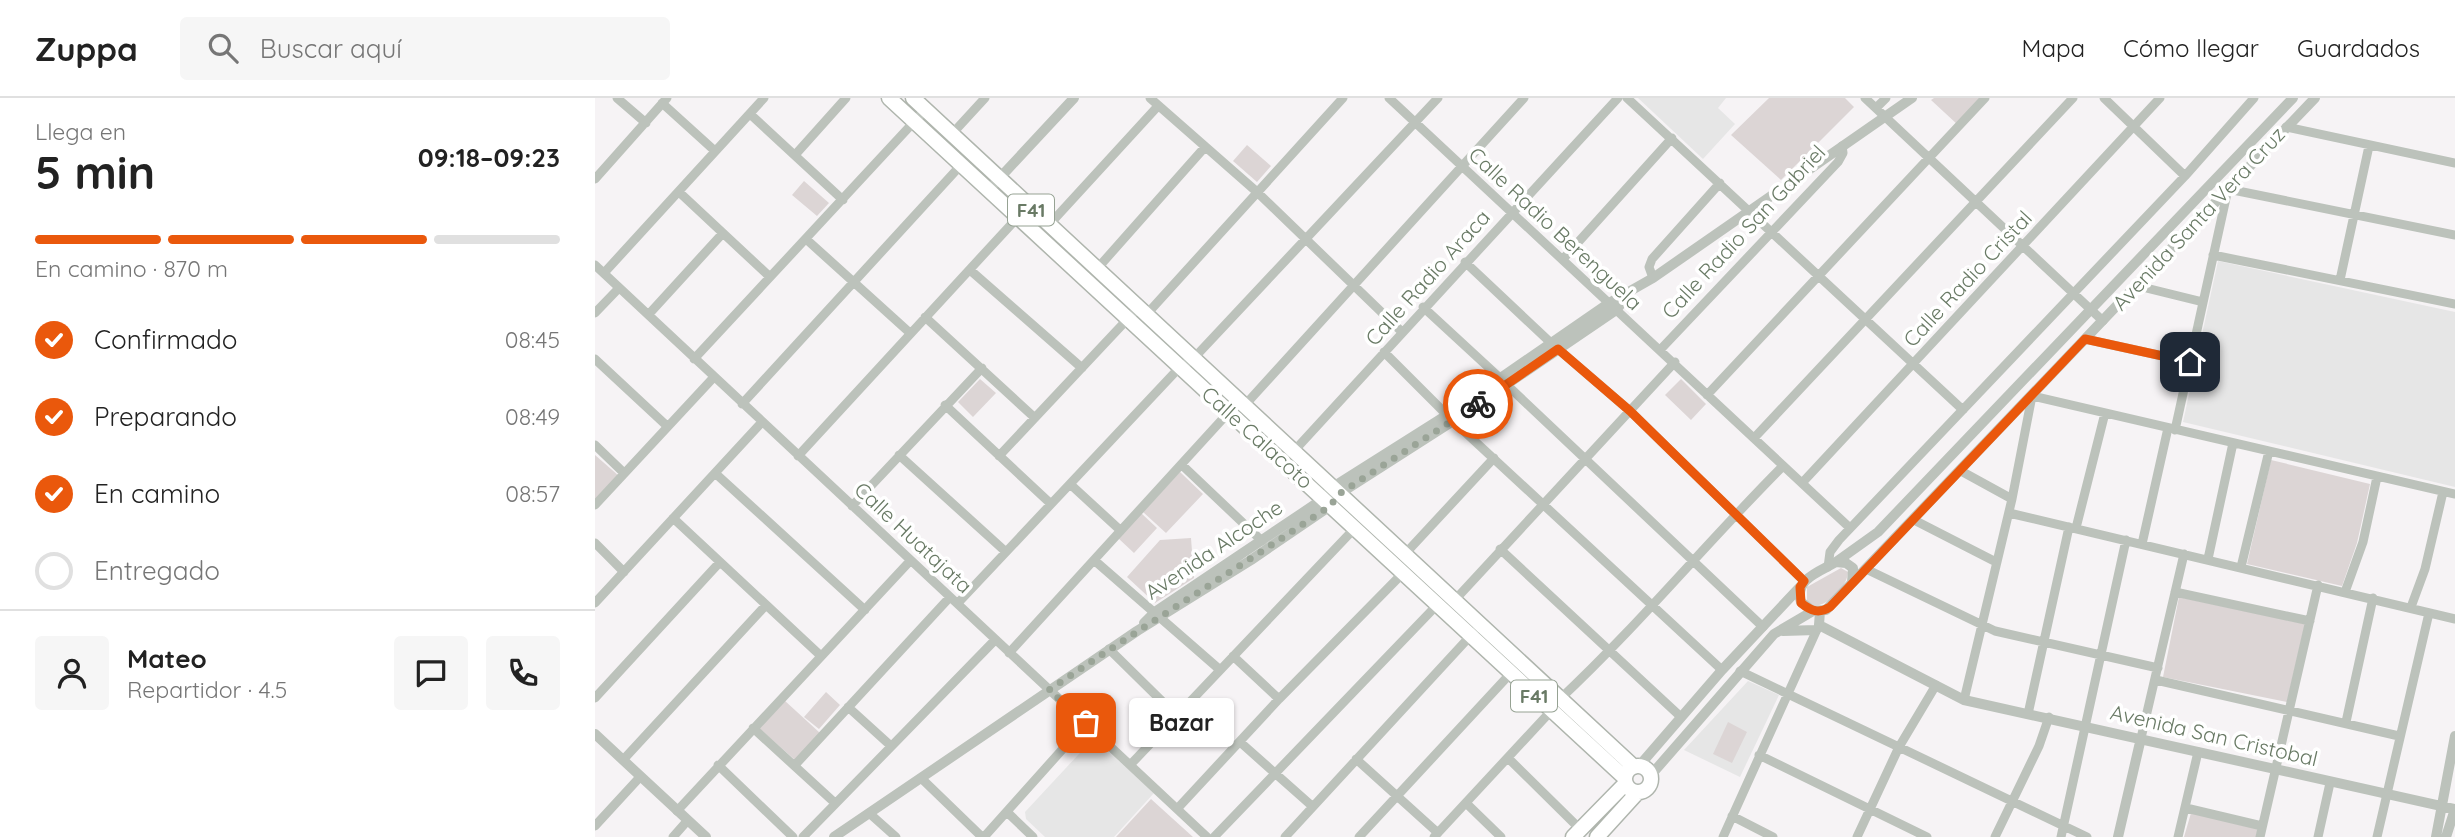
<!DOCTYPE html>
<html lang="es">
<head>
<meta charset="utf-8">
<style>
  :root { --surface:#fff; --page:#f6f6f6; --text:#222; --muted:#767676; --line:#e0e0e0; --accent:#ea580c }
  body { margin:0; font-family:Quicksand,sans-serif; background:var(--page); color:var(--text); height:100vh; display:flex; flex-direction:column; font-size:26px; white-space:nowrap }
  * { box-sizing:border-box; margin:0 }
  p { font-size:23px; color:var(--muted) }
  .icon { flex:none; width:38px; height:38px; fill:none; stroke:currentColor; stroke-width:2; stroke-linecap:round; stroke-linejoin:round }
  .map { position:relative; flex:1; overflow:hidden }
  .panel { display:flex; flex-direction:column; background:var(--surface); width:595px }
  .panel>* { flex:none }
  .pin { position:absolute; display:grid; place-items:center; width:60px; height:60px; color:#fff; margin:-30px; border-radius:14px; box-shadow:0 4px 10px #0006 }
  .courier { position:absolute; display:grid; place-items:center; width:70px; height:70px; margin:-35px; border:5px solid #ea580c; border-radius:50%; background:#fff; color:#222; box-shadow:0 2px 9px #0007 }
  .bubble { position:absolute; height:49px; border-radius:7px; background:var(--surface); box-shadow:0 2px 5px #0004; font-size:23px; font-weight:800; line-height:49px; text-align:center }
  .summary em { font-style:normal; font-weight:800 }
  .summary div { display:flex; flex-direction:column-reverse }
  .summary { display:flex; align-items:center; justify-content:space-between; height:119px; padding:0 35px }
  h1 { font-size:46px; font-weight:800; line-height:52px }
  .bar { display:grid; grid-template-columns:repeat(4,1fr); gap:10px 7px; align-content:center; height:84px; padding:0 35px }
  .bar i { height:9px; border-radius:5px; background:var(--line) }
  .bar .on { background:var(--accent) }
  .bar p { grid-column:span 4 }
  .line { display:flex; align-items:center; gap:18px; padding:0 35px; border-top:2px solid var(--line) }
  .line div { flex:1 }
  .round { display:grid; place-items:center; flex:none; width:74px; height:74px; border-radius:7px; background:var(--page) }
  ol { padding:0 35px; list-style:none }
  li { display:flex; align-items:center; gap:21px; height:77px }
  li p { margin-inline-start:auto }
  li .icon { padding:7px; border-radius:50%; background:var(--accent); color:#fff; stroke-width:4 }
  li:last-child { color:var(--muted) }
  li i { width:38px; height:38px; border:4px solid var(--line); border-radius:50% }
  header { display:flex; align-items:center; gap:42px; box-sizing:border-box; height:98px; padding:0 35px; background:var(--surface); border-bottom:2px solid var(--line) }
  header strong { font-size:33px }
  nav { display:flex; gap:38px; margin-inline-start:auto; font-size:24px }
  .search { width:490px; height:63px; background:var(--page); display:flex; align-items:center; gap:18px; box-sizing:border-box; padding:0 24px; border-radius:7px; color:var(--muted); font-size:26px }
  main { display:flex; flex:1; min-height:0 }
  .map>svg:first-child { display:block }
  .built { fill:#e6e6e6 }
  .green { fill:#dcd5d5 }
  .lines { fill:none; stroke-linecap:round; stroke-linejoin:round }
  .primary-casing { stroke:#afb5ad; stroke-width:17 }
  .minor { stroke:#bcc2bb; stroke-width:9 }
  .tertiary { stroke:#bcc2bb; stroke-width:10 }
  .primary { stroke:#fff; stroke-width:14 }
  .done { stroke:#9aa497; stroke-width:7; stroke-dasharray:0 12.6 }
  .route { stroke:#ea580c; stroke-width:9 }
  .labels { text-anchor:middle; stroke-width:7; stroke-linejoin:round; paint-order:stroke }
  .shield { fill:#fff; stroke:#96a293; stroke-width:2 }
  .shield-label { font-size:19px; font-weight:bold; fill:#697a65 }
  .street-label { font-size:21px; fill:#697a65; stroke:#fff }
</style>
</head>
<body>
<header>
<strong>Zuppa</strong>
<div class="search"><svg class="icon" aria-label="search" viewBox="0 0 24 24"><circle cx="10" cy="10" r="6"/><path d="M15 15l6 6"/></svg>Buscar aquí</div>
<nav><a>Mapa</a><a>Cómo llegar</a><a>Guardados</a></nav>
</header>
<main>
<section class="panel">
<div class="summary"><div><h1>5 min</h1><p>Llega en</p></div><em>09:18–09:23</em></div>
<div class="bar"><i class="on"></i><i class="on"></i><i class="on"></i><i></i><p>En camino · 870 m</p></div>
<ol>
<li><svg class="icon" aria-label="check" viewBox="0 0 24 24"><path d="M5 12l5 5 9-10"/></svg>Confirmado<p>08:45</p></li>
<li><svg class="icon" aria-label="check" viewBox="0 0 24 24"><path d="M5 12l5 5 9-10"/></svg>Preparando<p>08:49</p></li>
<li><svg class="icon" aria-label="check" viewBox="0 0 24 24"><path d="M5 12l5 5 9-10"/></svg>En camino<p>08:57</p></li>
<li><i></i>Entregado</li>
</ol>
<div class="line" style="height:126px"><a class="round"><svg class="icon" aria-label="person" viewBox="0 0 24 24"><circle cx="12" cy="8" r="4"/><path d="M4 21q1-7 8-7t8 7"/></svg></a><div><b>Mateo</b><p>Repartidor · 4.5</p></div><a class="round"><svg class="icon" aria-label="chat" viewBox="0 0 24 24"><path d="M4 5h16v11H9l-5 4z"/></svg></a><a class="round"><svg class="icon" aria-label="phone" viewBox="0 0 24 24"><path d="M5 4h4l2 5-3 2q2 4 5 5l2-3 5 2v4C11 20 4 13 5 4z"/></svg></a></div>
</section>
<div class="map">
<svg width="1860" height="739" viewBox="0 0 1860 739">
  <rect width="100%" height="100%" fill="#f6f3f5"/>
  <path class="built" d="M1043 0H1131L1123 10 1140 26 1108 61Z
    M1623 163 1860 214V389L1588 324Z
    M1153 583 1184 597 1145 679 1089 652Z
    M496 643H502L559 695 519 739H450L431 721 430 714Z"/>
  <path class="green" d="M1174 0H1250L1259 9 1186 82 1136 37Z
    M1339 0H1387L1363 27 1336 2Z
    M652 47 676 68 662 84 638 63Z
    M209 83 234 105 222 118 197 97Z
    M385 281 401 295 378 319 363 304Z
    M1086 281 1111 306 1096 322 1070 297Z
    M0 357 24 378 0 405Z
    M1676 362 1775 386 1762 445 1747 488 1652 466Z
    M585 374 608 396 571 435 548 414Z
    M546 415 562 430 539 455 523 440Z
    M596 440 599 480 560 505 532 479 565 442Z
    M1246 470 1253 474C1252 489 1235 506 1220 508L1212 503V489Z
    M1584 499 1710 526 1692 604 1568 579Z
    M231 594 245 607 224 631 209 619Z
    M189 602 225 635 200 662 164 630Z
    M1133 624 1152 634 1137 665 1118 656Z
    M556 701 598 739H521Z
    M1596 715 1663 730 1661 739H1589Z"/>
  <g class="lines">
    <defs>
      <path id="primary" d="M294 0 1030 680
        M318 0 1039 669
        M1030 681a13 13 0 1 1 26 0a13 13 0 1 1-26 0Z
        M978 739 1030 686
        M1002 739 1042 695"/>
    </defs>
    <use href="#primary" class="primary-casing"/>
    <path class="minor" d="M22 0 51 25
      M555 0 662 94 806 233
      M794 0 1255 430
      M1032 0 1368 312
      M1270 0 1508 223
      M1509 0 1590 78
      M67 5 120 53
      M1281 10 1291 0
      M155 16 248 102
      M1691 29 1860 65
      M356 37 390 0
      M200 57 251 0
      M0 81 72 0
      M84 94 175 179
      M453 128 563 8
      M211 141 315 235
      M1618 157 1860 206
      M968 161 1077 40
      M870 164 956 245
      M0 167 612 739
      M375 172 487 270
      M501 172 610 49
      M9 175 169 0
      M1058 180 1054 169 1057 161 1125 85
      M1745 182 1774 48
      M1543 188 1608 204
      M828 209 905 280
      M0 215 24 190
      M54 216 128 135
      M551 217 748 0
      M330 219 440 320
      M1490 241 1595 264
      M963 251 1035 313 1209 483
      M1065 252 1243 64 1248 55 1247 48
      M789 254 852 317
      M0 261 72 328
      M99 261 330 12
      M912 287 1168 529
      M1112 297 1390 0
      M147 306 366 67
      M350 307 456 406
      M650 307 929 0
      M858 323 1127 572
      M1580 332 1633 91 1860 137
      M1160 339 1478 0
      M0 347 29 375
      M699 353 1023 0
      M304 357 411 454
      M203 358 423 119
      M404 358 543 210
      M587 367 667 443
      M1366 373 1417 401
      M120 375 270 512
      M1207 385 1565 0
      M475 386 525 432
      M0 407 119 279
      M257 408 387 270
      M1414 415 1860 521
      M78 420 226 558
      M1319 422 1401 464
      M1481 430 1510 315
      M0 445 29 474
      M1547 446 1573 330
      M905 451 1086 619
      M809 457 899 360
      M1613 461 1638 345
      M499 462 624 571
      M1233 469 1235 454 1244 442 1590 78 1659 0
      M1646 469 1674 353
      M1271 471 1400 533 1563 570
      M1580 494 1715 523
      M1750 494 1768 444 1782 379
      M858 504 1080 264
      M0 505 167 324
      M363 505 584 270 599 260 843 0
      M1816 509 1830 471 1848 394
      M514 551 581 617
      M414 555 634 314
      M638 558 684 601
      M1145 573 1492 739
      M1561 582 1804 638
      M0 600 125 464
      M965 601C1044 527 1112 444 1188 368
      M1369 602 1417 401 1437 298 1860 396
      M253 609 296 648
      M1433 616 1474 429
      M1751 624 1778 500
      M158 630 240 705
      M1546 640 1589 456
      M645 644 717 708
      M1164 657 1332 739
      M913 660 985 731
      M761 661 843 735
      M28 662 171 507
      M536 666 759 431
      M123 667 198 739
      M200 667 355 499
      M326 680 387 739
      M871 705 906 739
      M1591 710 1667 728
      M582 711 684 601 808 475
      M82 713 315 463
      M412 714 438 739
      M274 715 301 739
      M1137 718 1178 739
      M0 728 45 679
      M78 739 93 722
      M208 739 400 542
      M389 739 491 625
      M619 739 842 507
      M690 739 879 534
      M764 739 915 576
      M839 739 956 613
      M1128 739 1224 527
      M1262 739 1304 649 1341 587
      M1400 739 1444 648 1454 619
      M1466 739 1531 442
      M1583 739 1603 654
      M1665 739 1723 487
      M1723 739 1735 685
      M1782 739 1834 515"/>
    <path class="tertiary" d="M400 85 479 0
      M1241 464 1283 434 1698 0
      M1241 464 1251 465 1258 470 1257 485 1231 512 1218 513 1206 504C1199 481 1224 474 1241 464Z
      M1257 485 1720 0
      M1225 513 1224 527 1369 602 1860 711
      M549 525 560 514 728 401 738 389 852 317 1014 205 1058 180 1317 0
      M1188 533 1221 532
      M0 636 111 739
      M1044 668 1127 572 1205 489
      M1056 677 1179 536 1218 513
      M239 739 542 533 656 462 735 408 744 396 858 323 1021 212 1034 196
      M1523 739 1546 640
      M1841 739 1860 638
      M1851 739 1860 711"/>
    <use href="#primary" class="primary"/>
  </g>
  <g class="lines">
    <path class="done" d="M491 625 454 592C547 529 642 471 735 408L744 396 883 306"/>
    <path class="route" d="M883 306 963 251 1035 313 1209 483 1205 489 1206 505C1216 513 1224 516 1235 509L1490 241 1595 264"/>
  </g>
  <g class="labels">
    <g class="shield">
      <rect x="413" y="96.5" width="46" height="31" rx="5"/>
      <rect x="916" y="582.5" width="46" height="31" rx="5"/>
    </g>
    <g class="shield-label">
      <text x="436" y="119">F41</text>
      <text x="939" y="605">F41</text>
    </g>
    <g class="street-label">
      <text transform="translate(1604 121) rotate(-47)" y="7">Avenida Santa Vera Cruz</text>
      <text transform="translate(960 131) rotate(43)" y="7">Calle Radio Berenguela</text>
      <text transform="translate(1149 134) rotate(-47)" y="7">Calle Radio San Gabriel</text>
      <text transform="translate(833 180) rotate(-48)" y="7">Calle Radio Araca</text>
      <text transform="translate(1373 181) rotate(-47)" y="7">Calle Radio Cristal</text>
      <text transform="translate(662 340) rotate(42)" y="7">Calle Calacoto</text>
      <text transform="translate(318 440) rotate(43)" y="7">Calle Huatajata</text>
      <text transform="translate(619 452) rotate(-34)" y="7">Avenida Alcoche</text>
      <text transform="translate(1619 638) rotate(13)" y="7">Avenida San Cristobal</text>
    </g>
  </g>
</svg>
<div class="pin" style="left:491px;top:625px;background:#ea580c"><svg class="icon" aria-label="bag" viewBox="0 0 24 24"><path d="M5 8h14l-1 12H6zM9 8a3 3 0 0 1 6 0"/></svg></div>
<div class="pin" style="left:1595px;top:264px;background:#1f2937"><svg class="icon" aria-label="home" viewBox="0 0 24 24"><path d="M3 11l9-7 9 7M6 9v11h12V9"/></svg></div>
<div class="courier" style="left:883px;top:306px"><svg class="icon" aria-label="bike" viewBox="0 0 24 24"><circle cx="6" cy="16" r="4"/><circle cx="18" cy="16" r="4"/><path d="M6 16l4-8h5l3 8M10 8l3 8H6M13 5h3"/></svg></div>
<div class="bubble" style="left:534px;top:600px;width:105px">Bazar</div>
</div>
</main>
</body>
</html>
